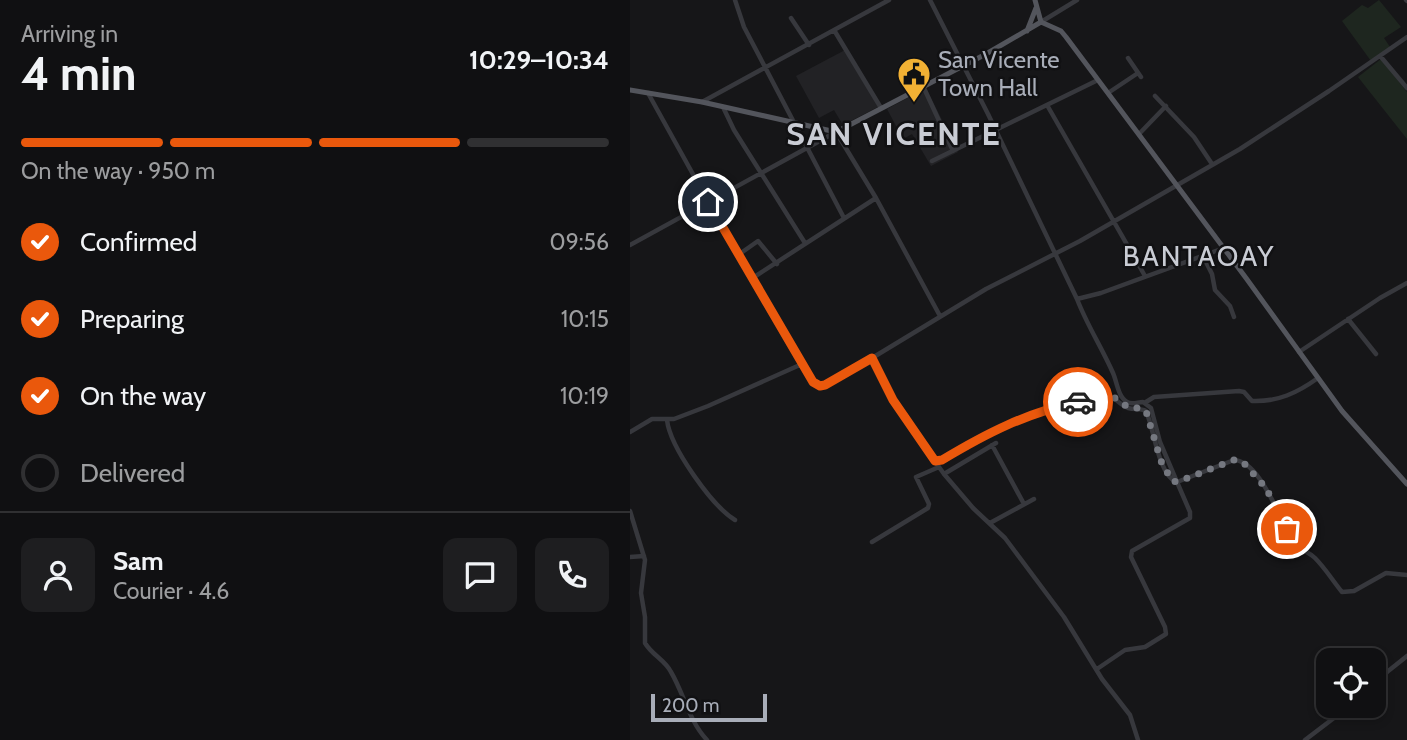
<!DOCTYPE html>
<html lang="en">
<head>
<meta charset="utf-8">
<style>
  :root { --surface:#101012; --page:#1e1e20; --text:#f1f3f6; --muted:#9c9d9f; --line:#303032; --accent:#ea580c }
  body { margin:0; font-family:Cabin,sans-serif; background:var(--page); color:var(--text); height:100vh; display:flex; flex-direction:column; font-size:26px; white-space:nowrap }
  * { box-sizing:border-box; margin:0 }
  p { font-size:23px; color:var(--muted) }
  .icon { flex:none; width:38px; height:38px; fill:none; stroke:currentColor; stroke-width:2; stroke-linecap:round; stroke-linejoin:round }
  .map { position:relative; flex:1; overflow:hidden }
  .details { display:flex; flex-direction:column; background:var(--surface); width:630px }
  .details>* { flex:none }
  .controls { position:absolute; left:686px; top:648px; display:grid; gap:14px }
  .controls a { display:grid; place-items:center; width:70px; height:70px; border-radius:14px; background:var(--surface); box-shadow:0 4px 10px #0003,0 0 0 2px var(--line); font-size:35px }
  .scale { position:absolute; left:21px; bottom:18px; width:116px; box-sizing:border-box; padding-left:7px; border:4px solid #a8adb8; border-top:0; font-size:19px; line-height:24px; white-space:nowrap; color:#a8adb8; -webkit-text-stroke:5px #111113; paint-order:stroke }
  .pin { position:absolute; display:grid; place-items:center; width:60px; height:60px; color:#fff; margin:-30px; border:4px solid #fff; border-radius:50%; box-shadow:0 2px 7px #0007 }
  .courier { position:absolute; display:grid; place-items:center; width:70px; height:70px; margin:-35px; border:5px solid #ea580c; border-radius:50%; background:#fff; color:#222; box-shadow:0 2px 9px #0007 }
  .head em { font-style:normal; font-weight:700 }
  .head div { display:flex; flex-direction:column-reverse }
  .head { display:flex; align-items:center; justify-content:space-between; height:119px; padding:0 21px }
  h1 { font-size:46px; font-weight:700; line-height:52px }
  .bar { display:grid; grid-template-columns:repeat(4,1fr); gap:10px 7px; align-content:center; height:84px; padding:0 21px }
  .bar i { height:9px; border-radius:5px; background:var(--line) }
  .bar .active { background:var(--accent) }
  .bar p { grid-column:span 4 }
  .line { display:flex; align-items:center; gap:18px; padding:0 21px; border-top:2px solid var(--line) }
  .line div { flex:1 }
  .round { display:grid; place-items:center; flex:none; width:74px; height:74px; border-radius:14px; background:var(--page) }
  ol { padding:0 21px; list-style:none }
  li { display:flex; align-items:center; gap:21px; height:77px }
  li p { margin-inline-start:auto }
  li .icon { padding:7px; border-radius:50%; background:var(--accent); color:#fff; stroke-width:4 }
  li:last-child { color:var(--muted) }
  li i { width:38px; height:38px; border:4px solid var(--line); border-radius:50% }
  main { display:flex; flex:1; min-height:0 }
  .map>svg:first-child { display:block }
  .built { fill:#222225 }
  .green { fill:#1e261f }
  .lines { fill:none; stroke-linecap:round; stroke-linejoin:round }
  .minor { stroke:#37383d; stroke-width:4.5 }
  .major { stroke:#53555c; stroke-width:5 }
  .done { stroke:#757880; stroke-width:7; stroke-dasharray:0 12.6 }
  .route { stroke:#ea580c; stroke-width:9 }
  .labels { text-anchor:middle; stroke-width:5; stroke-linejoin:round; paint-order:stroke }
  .poi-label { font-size:24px; fill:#a8adb8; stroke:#111113; text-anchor:start }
  .quarter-label { font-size:28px; letter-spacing:2px; fill:#c9ccd4; stroke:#111113 }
  .district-label { font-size:32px; font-weight:bold; letter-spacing:2px; fill:#c9ccd4; stroke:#111113 }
</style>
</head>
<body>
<main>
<section class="details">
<div class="head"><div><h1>4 min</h1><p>Arriving in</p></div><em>10:29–10:34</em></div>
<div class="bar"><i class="active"></i><i class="active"></i><i class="active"></i><i></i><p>On the way · 950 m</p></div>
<ol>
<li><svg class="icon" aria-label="check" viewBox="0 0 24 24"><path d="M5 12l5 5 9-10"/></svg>Confirmed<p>09:56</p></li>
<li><svg class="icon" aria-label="check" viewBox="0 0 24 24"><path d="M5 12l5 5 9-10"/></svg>Preparing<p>10:15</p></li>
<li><svg class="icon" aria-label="check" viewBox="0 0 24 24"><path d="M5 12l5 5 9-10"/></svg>On the way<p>10:19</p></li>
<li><i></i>Delivered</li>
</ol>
<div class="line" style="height:126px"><a class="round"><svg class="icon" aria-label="person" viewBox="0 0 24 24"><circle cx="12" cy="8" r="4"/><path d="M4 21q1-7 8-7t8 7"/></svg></a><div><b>Sam</b><p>Courier · 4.6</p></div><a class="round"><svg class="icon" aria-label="chat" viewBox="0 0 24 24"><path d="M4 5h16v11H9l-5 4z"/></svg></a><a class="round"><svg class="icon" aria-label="phone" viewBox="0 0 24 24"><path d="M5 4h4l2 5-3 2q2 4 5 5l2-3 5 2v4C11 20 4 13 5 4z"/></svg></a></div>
</section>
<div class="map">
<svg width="777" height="740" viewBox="0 0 777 740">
  <rect width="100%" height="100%" fill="#161618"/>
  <path class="built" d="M215 50 248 107 213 125 204 110 189 118 166 76Z
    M296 88 328 152 301 166 282 134 273 139 257 109Z"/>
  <path class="green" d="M749 0 771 27 754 38 760 47 741 61 712 21 732 5 738 8Z
    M751 59 777 92V139L728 77Z"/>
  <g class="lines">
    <path class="minor" d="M105 0 114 27 214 218
      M300 0 358 114 447 299C457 325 472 348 483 373 487 382 488 397 497 402 502 405 508 402 513 402L521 408 530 442 547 482
      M776 0 777 1
      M161 18 179 45
      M411 22 447 0
      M204 30 251 108
      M751 57 777 88
      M498 58 511 77
      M293 86 323 151
      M18 93 121 279 182 382 189 386 209 378 356 289 450 241 610 149 699 91 777 37
      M478 93 508 73
      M525 96 564 137 582 164
      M72 102 259 0
      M417 105 515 276
      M93 107 104 130 175 243
      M509 134 536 106
      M302 161 468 80
      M0 245 206 132 246 198 310 316
      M108 255 128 241 147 264
      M573 256 582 274 585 290 600 306 604 317
      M121 279 246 198
      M447 299 471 293 594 248
      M718 319 746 354
      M669 352 750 298 777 283
      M242 358 272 415 314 474 343 508 375 538 434 617 472 679 500 715 508 740
      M516 402 524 397 609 391 614 392 622 401C648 402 667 393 688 378
      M37 420C40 447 82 506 105 520
      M0 432 22 419H44L78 406 172 364
      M362 445 394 504
      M305 461 312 460 359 432 392 418 477 396C487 398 490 405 498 408 505 410 510 408 516 411 524 428 528 474 546 482
      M314 474 366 443
      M0 511 15 560 11 593 15 617V643C22 655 35 660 41 672 54 694 59 721 77 740
      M360 523 404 499
      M242 542 298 508 299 504 286 477 309 467
      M0 557 14 556
      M467 669 495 650 515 647 536 634 535 627 501 557 502 551 560 518V512L547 482 604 460C632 461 651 526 667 545 672 551 679 552 685 558 695 568 703 581 712 592L724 591 756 573 777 575
      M744 688 757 672 777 656
      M675 740 721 705"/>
    <path class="major" d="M405 0 411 22 431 31 436 37 616 278 712 411 777 484
      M397 31 406 8
      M0 90 72 102 206 132 356 54 411 22"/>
  </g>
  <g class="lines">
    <path class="done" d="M448 402 477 396 485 398 499 408H512L516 411 531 461 542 481 547 482 604 460 612 461 636 488 657 529"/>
    <path class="route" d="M78 202 183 382 190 386 195 385 242 358 263 400 305 461 312 460C357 433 396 413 448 402"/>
  </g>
  <defs>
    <symbol id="civic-pin" viewBox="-11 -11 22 30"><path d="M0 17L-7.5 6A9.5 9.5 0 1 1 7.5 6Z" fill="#f2b134" stroke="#111113"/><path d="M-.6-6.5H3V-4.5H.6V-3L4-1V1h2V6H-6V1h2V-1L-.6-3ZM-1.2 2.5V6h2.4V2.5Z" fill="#111"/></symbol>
  </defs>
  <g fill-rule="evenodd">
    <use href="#civic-pin" x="265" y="55" width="38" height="52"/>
  </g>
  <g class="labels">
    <g class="poi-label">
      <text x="308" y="68">San Vicente<tspan x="308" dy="28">Town Hall</tspan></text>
    </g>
    <g class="quarter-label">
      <text x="569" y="266">BANTAOAY</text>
    </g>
    <g class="district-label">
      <text x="264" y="145">SAN VICENTE</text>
    </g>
  </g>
</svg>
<div class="controls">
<a><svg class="icon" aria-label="locate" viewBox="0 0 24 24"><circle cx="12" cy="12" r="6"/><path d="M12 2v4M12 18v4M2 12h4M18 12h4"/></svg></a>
</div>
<div class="scale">200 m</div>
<div class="pin" style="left:657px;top:529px;background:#ea580c"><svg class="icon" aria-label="bag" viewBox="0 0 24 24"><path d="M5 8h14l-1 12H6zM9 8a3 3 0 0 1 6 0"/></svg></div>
<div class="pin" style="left:78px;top:202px;background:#1f2937"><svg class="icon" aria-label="home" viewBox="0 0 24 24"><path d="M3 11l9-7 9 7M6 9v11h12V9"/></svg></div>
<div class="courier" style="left:448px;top:402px"><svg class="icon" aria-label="car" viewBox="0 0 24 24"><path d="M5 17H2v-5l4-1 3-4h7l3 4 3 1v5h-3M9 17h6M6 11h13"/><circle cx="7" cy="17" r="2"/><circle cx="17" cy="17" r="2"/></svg></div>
</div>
</main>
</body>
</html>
